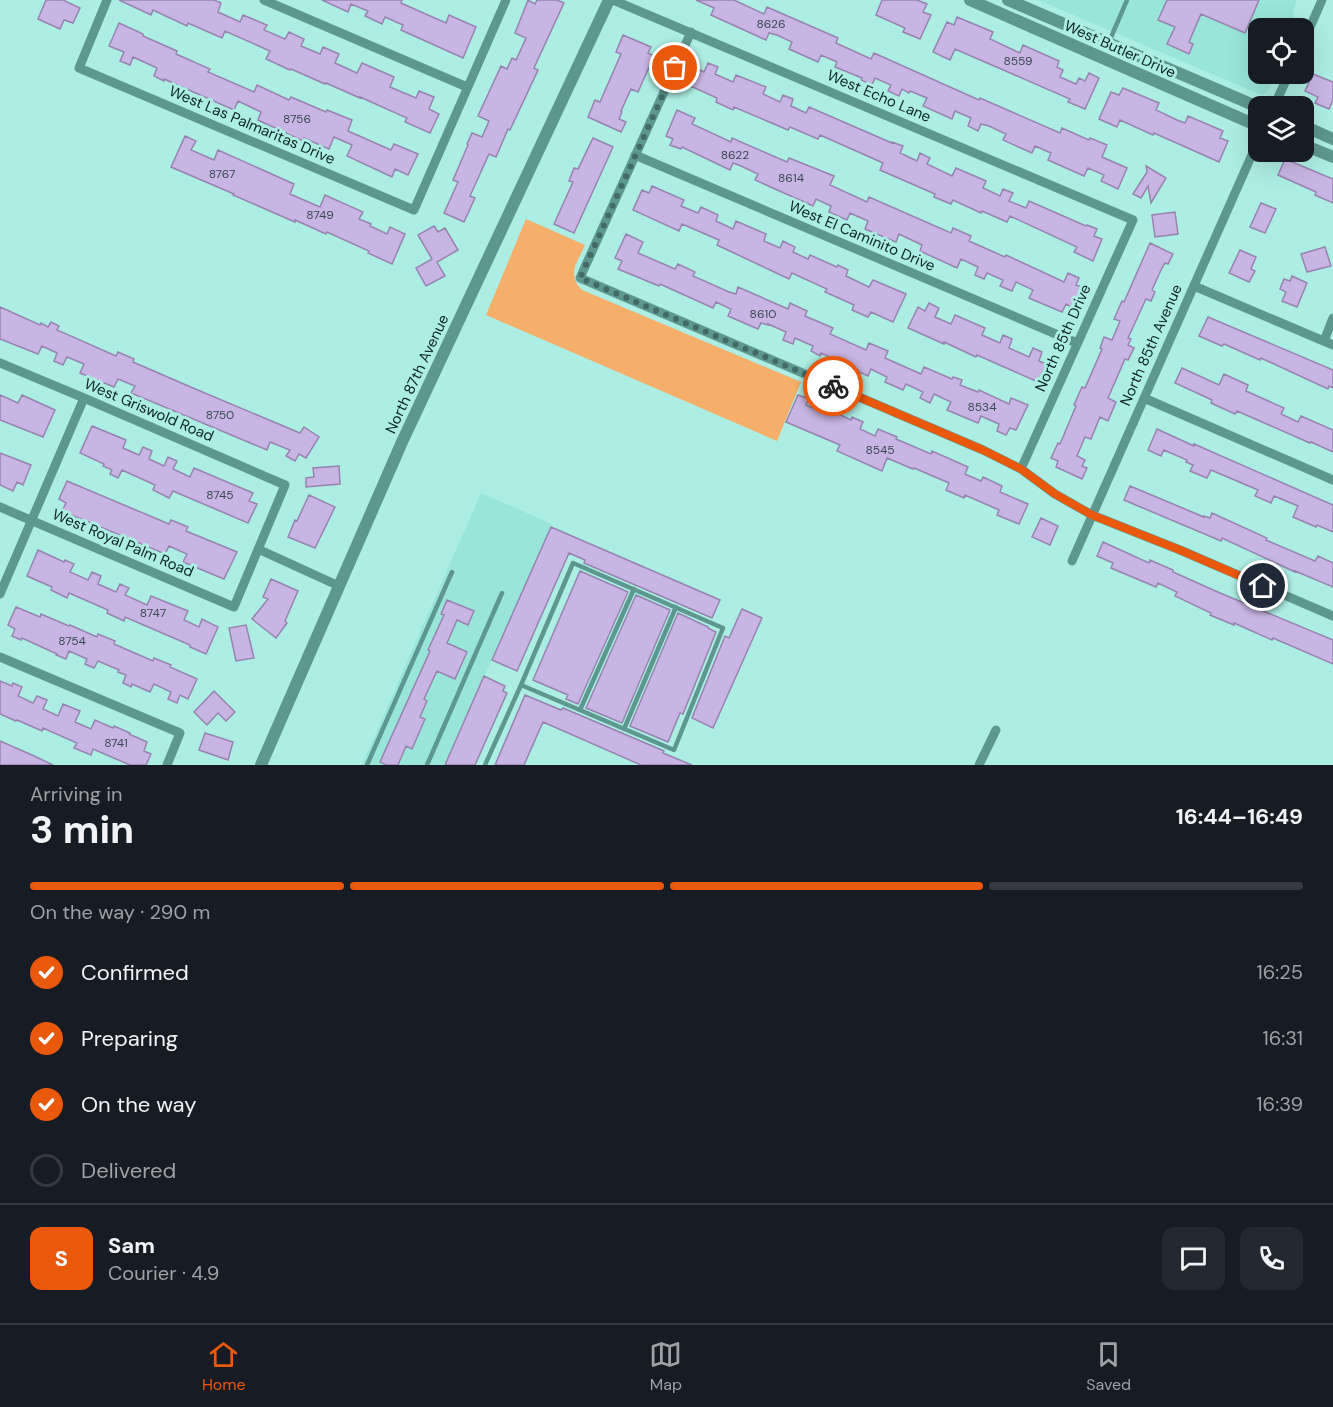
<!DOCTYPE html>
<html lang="en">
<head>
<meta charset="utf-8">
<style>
  :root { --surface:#171b24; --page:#242831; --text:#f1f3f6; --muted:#9ea1a6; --line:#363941; --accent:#ea580c }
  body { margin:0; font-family:"DM Sans",sans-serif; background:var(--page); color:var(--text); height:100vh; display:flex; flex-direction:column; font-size:22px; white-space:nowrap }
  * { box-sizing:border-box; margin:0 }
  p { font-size:20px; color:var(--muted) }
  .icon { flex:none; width:33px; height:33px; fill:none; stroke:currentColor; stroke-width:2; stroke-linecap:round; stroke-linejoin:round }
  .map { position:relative; height:765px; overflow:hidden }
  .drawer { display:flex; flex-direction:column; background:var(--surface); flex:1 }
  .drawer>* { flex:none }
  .controls { position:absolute; left:1248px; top:18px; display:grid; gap:12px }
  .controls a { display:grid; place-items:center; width:66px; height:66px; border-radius:12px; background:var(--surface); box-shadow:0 6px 24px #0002; font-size:30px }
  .pin { position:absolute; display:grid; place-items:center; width:51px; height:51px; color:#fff; margin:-26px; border:3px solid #fff; border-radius:50%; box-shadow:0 2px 6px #0007 }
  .courier { position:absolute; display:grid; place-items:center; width:60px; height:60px; margin:-30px; border:4px solid #ea580c; border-radius:50%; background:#fff; color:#222; box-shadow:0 2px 8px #0007 }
  .headline em { font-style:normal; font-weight:700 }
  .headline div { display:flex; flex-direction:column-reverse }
  .headline { display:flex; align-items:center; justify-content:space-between; height:102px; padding:0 30px }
  h1 { font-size:39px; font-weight:700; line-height:45px }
  .bar { display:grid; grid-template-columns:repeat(4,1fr); gap:9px 6px; align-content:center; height:72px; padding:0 30px }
  .bar i { height:8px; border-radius:4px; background:var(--line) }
  .bar .current { background:var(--accent) }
  .bar p { grid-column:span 4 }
  .line { display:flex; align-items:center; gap:15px; padding:0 30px; border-top:2px solid var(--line) }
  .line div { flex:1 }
  .round { display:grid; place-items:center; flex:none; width:63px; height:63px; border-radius:12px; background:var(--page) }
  ol { padding:0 30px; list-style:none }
  li { display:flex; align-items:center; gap:18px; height:66px }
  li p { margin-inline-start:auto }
  li .icon { padding:6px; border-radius:50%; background:var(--accent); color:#fff; stroke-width:4 }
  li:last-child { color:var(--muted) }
  li i { width:33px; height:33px; border:3px solid var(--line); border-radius:50% }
  .dock { display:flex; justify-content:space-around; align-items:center; height:84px; border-top:2px solid var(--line); background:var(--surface); font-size:16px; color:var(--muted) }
  .dock a { display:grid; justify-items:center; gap:3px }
  .dock .current { color:var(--accent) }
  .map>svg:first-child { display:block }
  .built { fill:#99e5da }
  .green { fill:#f6af6a }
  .building { fill:#c9b5e3; stroke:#9684af; stroke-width:1.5 }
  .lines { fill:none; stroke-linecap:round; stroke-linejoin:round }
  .service { stroke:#5d9890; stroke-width:4.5 }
  .minor { stroke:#5d9890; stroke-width:9 }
  .tertiary { stroke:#5d9890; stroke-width:12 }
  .done { stroke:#426b65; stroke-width:6; stroke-dasharray:0 10.8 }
  .route { stroke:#ea580c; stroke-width:8 }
  .labels { text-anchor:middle; stroke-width:6; stroke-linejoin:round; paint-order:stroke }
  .number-label { font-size:12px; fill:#394852 }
  .street-label { font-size:15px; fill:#092421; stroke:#adeee4 }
</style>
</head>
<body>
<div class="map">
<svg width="1333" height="765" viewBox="0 0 1333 765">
  <rect width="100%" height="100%" fill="#adeee4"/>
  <path class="built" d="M1038 0H1297L1293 11 1296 25 1295 28H1258V74H1276L1270 87 1265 94 1261 95Z
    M481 493 552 524 445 765H362Z"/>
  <path class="green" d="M526 219 585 245C578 262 566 273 582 290L801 382 777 441 486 315Z"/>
  <path class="building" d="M46 0H63L80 8 73 23 64 20 60 29 38 19Z
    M119 0H214L221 3 218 12 240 22 243 15 267 25 264 30 285 39 289 32 304 39 301 46 320 54 323 47 339 54 335 63 357 73 362 63 394 77 390 87 416 98 419 91 434 97 429 109 439 114 430 133 405 122 407 118 360 97V98L326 83 325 84 291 69 290 70 266 59 270 51 225 31 222 38 188 23 187 26 153 10 151 15Z
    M322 0H402L401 3 446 23 449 15 476 27 463 58 401 30 403 25 385 17 382 24 365 16 368 11 351 4 348 12Z
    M528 0 535 4 537 0H557L564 3 534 68 538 70 510 130 508 129 496 157 489 154 470 196 475 198 464 222 444 213 458 182 453 180 468 145 467 144 472 133 482 137 489 121 478 116 501 66 507 69 512 58 516 60 526 38 515 33Z
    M696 0H734L764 14 767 7 838 38 836 43 871 59 874 53 979 100 980 98 1060 133 1062 128 1089 140 1090 138 1107 145 1102 157 1127 168 1118 189 1101 181 1104 175 1088 168 1084 176 1048 160 1051 153 1035 146 1032 153 1003 140 1006 134 989 126 981 124 978 131 968 126 971 118 955 111 952 119 923 106 927 98 910 91 909 93 902 89 899 96 888 91 891 85 875 78 872 85 861 80 862 78 835 67 837 62 821 55 818 62 789 49 792 42 777 35 769 33 766 40 711 15 714 8Z
    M882 0H917L927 4 923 12 931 15 920 39 903 32 905 28 876 15Z
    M1167 0H1259L1245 33 1201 14 1189 42 1193 44 1189 54 1167 44 1175 27 1158 20Z
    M957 17 993 32 990 39 1020 53 1023 45 1059 61 1057 67 1063 70 1060 77 1076 84 1079 78 1085 81 1089 73 1099 78 1085 109 1068 102 1070 99 955 49 950 60 933 52 947 22 954 25Z
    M119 23 143 34V36L177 51 176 54 210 69 208 72 254 92 257 85 289 100 291 97 326 112 327 110 352 120 348 131 391 150 394 144 418 154 408 175 395 169 392 177 347 156 352 145 334 137 329 149 304 138 303 141 258 120 261 112 238 101 234 110 164 79V81L154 76 157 68 133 57 130 65 120 61 124 52 109 46Z
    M623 35 651 47 648 53 654 56 638 92 631 89 621 111 622 112 619 119 626 122 621 132 588 117 595 100 600 102 621 54 616 52Z
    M708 63 718 67 715 74 733 82 736 75 766 87 763 94 780 102 783 95 793 99 791 106 806 113 809 107 892 143V142L903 146 900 153 917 161 920 153 930 158 927 164 952 176 956 168 986 181 983 188 1000 196 1003 189 1013 193 1009 201 1026 208 1029 201 1086 226 1087 225 1097 229 1094 236 1102 239 1093 261 1074 252 1077 247 1010 216 1007 222 982 211 981 213 953 200 951 204 934 197 935 194 880 170 883 163 820 135 818 139 790 127 788 130 734 107 733 110 716 102 717 98 690 86 698 69 704 72Z
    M1313 74 1333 82V100L1329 109 1315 103 1318 97 1305 91Z
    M1123 88 1159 103 1156 110 1177 120 1185 123 1188 116 1223 131 1220 138 1228 141 1219 162 1154 133 1153 135 1120 120 1117 127 1099 119 1111 92 1119 95Z
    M677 110 695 118 692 124 731 142 732 138 787 162 789 158 834 176 830 185 867 202 869 197 951 233 953 228 971 236 969 241 1005 257 1006 255 1064 282 1068 273 1079 278 1076 285 1082 287 1073 308 1066 304 1062 312 1029 298 1033 290 1016 282 1012 291 1000 286 1003 280 987 273 984 279 975 275 978 267 961 259 957 268 920 251 922 245 899 234 896 242 865 229 868 221 850 213 847 220 829 212 831 206 816 199 813 206 755 180 758 174 741 166 733 163 730 170 682 147 681 149 670 145 673 139 666 136Z
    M185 136 196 141 191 150 214 160 218 150 294 184 290 194 320 207 325 195 363 212 359 219 371 224 370 226 387 234 390 227 405 234 392 264 368 253 369 251 327 232 326 234 295 220V222L233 195 234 194 171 167Z
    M593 138 613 147 574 233 554 224 573 182 569 181 574 168 578 169Z
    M1285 159 1333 179V203L1315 195 1316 192 1278 175Z
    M1146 166 1166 178 1151 203 1148 186 1141 198 1133 194 1147 172Z
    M652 186 684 200 681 206 698 213 701 207 718 215 716 221 733 229 736 221 766 234 764 241 780 248 783 241 795 247 793 252 808 259 810 255 837 267 838 265 848 270 846 276 869 287 873 280 906 294 893 322 871 312 868 317 852 310 854 305 825 292 827 289 792 273 789 279 770 270 717 245 719 240 682 224 679 231 633 210 642 190 649 193Z
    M1261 203 1276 209 1265 233 1250 227Z
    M1175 212 1178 234 1155 237 1152 215Z
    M434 226 438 232 445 228 458 250 437 262 445 276 426 286 416 268 432 259 418 235Z
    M626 234 643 242 638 253 675 269 678 264 695 272 693 276 729 292 736 294 738 287 788 309 790 303 807 311 805 316 833 328 830 334 866 350 869 343 888 351 885 358 921 374 924 367 952 379 953 377 962 380 960 385 978 392 979 390 1009 404 1011 398 1028 405 1016 430 1010 428 1006 435 997 431 999 424 981 416 978 423 947 410 951 402 934 394 930 403 920 398 923 392 906 384 903 390 885 382 887 377 871 369 868 376 857 371 858 370 821 353 820 356 811 351 813 346 795 338 793 344 783 340 786 332 768 324V325L761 323 758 329 728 316 731 309 716 302 713 308 660 284 659 286 618 269 622 261 615 258Z
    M1150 243 1173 254 1168 264 1165 263 1161 270 1152 290 1155 292 1151 301 1146 299 1128 338 1131 339 1128 345 1134 348 1128 360 1125 359 1108 398 1116 402 1108 421 1100 417 1091 439 1085 437 1077 456 1085 460 1082 466 1087 468 1082 479 1056 467 1058 461 1051 458 1058 443 1060 444 1076 406 1074 405 1082 387 1085 388 1102 349 1100 348 1104 337 1112 340 1120 321 1114 319 1122 301 1124 302Z
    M1325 247 1331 266 1307 272 1301 254Z
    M1240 250 1256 257 1251 269 1255 271 1249 282 1229 273Z
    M1292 276 1307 283 1297 307 1282 301 1286 292 1280 289 1284 279 1290 281Z
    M929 303 939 308 935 317 951 324 955 315 985 328 982 335 1000 343 1003 335 1012 339 1009 348 1029 357 1033 348 1042 352 1039 361 1046 364 1038 382 977 355 976 357 944 342V344L908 328 918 307 925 311Z
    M0 307 40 325 41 323 48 327 51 322 59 326 57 330 116 356 118 352 134 359 133 362 193 388 300 433 304 427 319 437 306 458 299 454 295 461 286 456 290 450 270 442 267 450 131 393 135 386 118 379 114 387 80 373 84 364 67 357 63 365 54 361 57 353 42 346 38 354 0 339Z
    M1208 317 1333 370V388L1329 386 1328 389 1261 358 1260 360 1224 344 1222 346 1199 336Z
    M1182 368 1219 385 1224 374 1248 385 1246 391 1284 408 1281 414 1298 422 1301 416 1333 430V452L1311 442 1310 443 1237 411 1235 414 1211 403 1212 400 1175 383Z
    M0 395 18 403 22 395 55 410 43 437 0 420Z
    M798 395 809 399 806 405 822 412 824 407 851 420 852 417 863 422 860 429 875 436 878 429 897 437 896 439 931 454 932 451 968 467 965 474 981 481 983 477 1002 486 1000 492 1028 504 1019 524 997 515 999 510 965 495 964 498 946 490 949 483 914 468 913 469 887 458 882 471 837 451 840 445 786 422Z
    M92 426 126 440 123 448 139 455 143 447 152 451 149 459 164 466 168 457 177 461 173 469 190 477 194 468 253 493 249 501 257 504 248 523 173 491 169 498 153 490 155 485 122 470 118 478 110 474 112 470 103 466 104 464 80 453Z
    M1157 429 1194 446V444L1333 505V532L1317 525 1316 527 1293 517 1298 506 1274 496 1271 503 1255 496 1258 490 1211 470 1207 478 1190 471 1193 465 1186 462 1187 460 1164 450 1161 456 1148 450Z
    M0 453 31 465 23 485 17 482 13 491 0 485Z
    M339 466 340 484 306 487V478L314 477 313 468Z
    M67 481 169 524 171 520 188 527 186 531 237 552 224 579 183 562 187 554 169 546 165 554 62 511 66 503 59 499Z
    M1130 486 1204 517V516L1210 518 1212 513 1267 538 1266 540 1315 561 1318 556 1333 563V587L1295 571V572L1222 538 1221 541 1124 500Z
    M309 495 335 507 315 548 288 537 295 520 297 521Z
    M1041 518 1058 526 1050 545 1032 537Z
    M551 527 720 600 712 618 584 563 585 560 569 553 517 671 492 660Z
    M1103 542 1149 563 1150 560 1173 570V572L1220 593 1333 640V664L1273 638 1272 640 1234 623V625L1210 615 1211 613 1175 596 1177 592 1158 583 1156 587 1111 568 1113 563 1097 556Z
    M38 550 64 562 65 560 74 564 70 572 88 580 92 572 101 576 98 584 116 592 120 584 129 588 125 595 147 605 151 596 188 611 184 620 199 627 202 619 218 627 206 654 190 647V645L125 617 124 621 107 613 108 610 69 593 67 598 51 590 52 587 27 576Z
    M580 571 628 592 578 704 566 699 568 695 533 680Z
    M271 579 298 591 285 621 287 623 276 638 252 619 268 599 263 597Z
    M636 595 670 610 622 723 586 708Z
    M447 600 474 611 468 625 457 620 447 643 467 652 455 679 437 671 424 699 427 701 420 717 425 719 412 749 406 746 398 765H386L380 762 430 651 428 650 444 615 441 614Z
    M16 607 40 617 41 614 69 626 70 625 97 637 98 634 115 641 114 644 153 661 154 658 171 665 170 667 197 679 188 699 180 695 177 703 168 699 171 692 154 684 150 692 132 684 131 687 123 683 126 675 118 672 119 670 98 661 94 668 85 664 87 659 69 651 66 659 56 655 57 654 22 638 21 640 12 636 15 629 8 625Z
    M742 609 762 618 713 728 692 718 725 636 729 638Z
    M678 613 708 627V628L716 632 683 714 680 713 668 742 630 726Z
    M246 625 254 658 236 661 229 628Z
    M484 676 505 686 503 691 507 693 475 765H445Z
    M0 681 12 686 13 683 22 687 18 696 33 703 37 696 47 700 43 709 58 716 63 704 80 711 75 722 91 729 95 720 113 728 114 726 130 733 129 734 147 742 144 751 151 754 146 765H130L93 749 91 755 74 748 77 743 43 728 42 731 17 720 16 721 0 714Z
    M214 691 235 712 226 721 218 713 207 725 194 712Z
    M525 695 561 710 563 708 664 751 663 753 692 765H641L543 722 524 765H495Z
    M205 733 233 742 228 760 199 750Z
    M0 741 32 755 53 765H0Z"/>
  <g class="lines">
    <path class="service" d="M1109 42 1127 0
      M580 710 634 589
      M624 729 676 607
      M367 765 452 572
      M427 765 502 593
      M485 765 521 685 573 563 723 628 674 750 521 685"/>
    <path class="minor" d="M107 0 79 68 414 210 506 0
      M264 0 467 87
      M613 0 1133 220 1021 469
      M691 32 580 278 983 450 1021 469 1055 494 1092 515 1180 550 1333 616
      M1304 41 1322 0
      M1274 106 1289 74
      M635 155 1077 343
      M1194 286 1333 345
      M1324 341 1333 318
      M0 363 84 398 285 485 234 607 0 507
      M1144 398 1333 480
      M258 549 339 586
      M1072 561 1258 141
      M0 594 84 398
      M0 657 180 733 167 765
      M979 765 996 730"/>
    <path class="tertiary" d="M970 0 1258 126
      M1008 0 1258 107
      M1304 126 1333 139
      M1304 145 1333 157
      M261 765 402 442 609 0"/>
  </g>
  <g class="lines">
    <path class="done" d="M675 68 580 278 833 386"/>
    <path class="route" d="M833 386 983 450 1021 469 1055 494 1092 515 1180 550 1263 586"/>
  </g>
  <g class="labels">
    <g class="number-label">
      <text x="771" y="28">8626</text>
      <text x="1018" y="65">8559</text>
      <text x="297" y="123">8756</text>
      <text x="735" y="159">8622</text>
      <text x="222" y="178">8767</text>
      <text x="791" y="182">8614</text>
      <text x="320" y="219">8749</text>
      <text x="763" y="318">8610</text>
      <text x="982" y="411">8534</text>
      <text x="220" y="419">8750</text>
      <text x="880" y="454">8545</text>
      <text x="220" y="499">8745</text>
      <text x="153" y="617">8747</text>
      <text x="72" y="645">8754</text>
      <text x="116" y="747">8741</text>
    </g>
    <g class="street-label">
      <text transform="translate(1120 49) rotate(24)" y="5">West Butler Drive</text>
      <text transform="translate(879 96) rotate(23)" y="5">West Echo Lane</text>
      <text transform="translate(252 125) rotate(23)" y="5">West Las Palmaritas Drive</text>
      <text transform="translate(862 236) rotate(23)" y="5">West El Caminito Drive</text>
      <text transform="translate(1063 338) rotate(-66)" y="5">North 85th Drive</text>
      <text transform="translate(1151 345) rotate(-66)" y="5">North 85th Avenue</text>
      <text transform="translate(417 374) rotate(-65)" y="5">North 87th Avenue</text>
      <text transform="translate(149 410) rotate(23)" y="5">West Griswold Road</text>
      <text transform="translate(123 543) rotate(23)" y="5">West Royal Palm Road</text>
    </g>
  </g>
</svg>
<div class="controls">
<a><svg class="icon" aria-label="locate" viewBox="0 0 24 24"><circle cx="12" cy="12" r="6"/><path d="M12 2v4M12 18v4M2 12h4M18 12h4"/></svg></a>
<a><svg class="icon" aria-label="layers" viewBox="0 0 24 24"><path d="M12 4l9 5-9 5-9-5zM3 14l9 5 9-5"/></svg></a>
</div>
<div class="pin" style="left:675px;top:68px;background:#ea580c"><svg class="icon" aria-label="bag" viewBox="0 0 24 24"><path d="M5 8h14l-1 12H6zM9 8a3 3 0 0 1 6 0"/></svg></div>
<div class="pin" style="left:1263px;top:586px;background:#1f2937"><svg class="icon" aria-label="home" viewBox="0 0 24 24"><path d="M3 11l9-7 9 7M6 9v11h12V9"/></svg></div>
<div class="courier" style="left:833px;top:386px"><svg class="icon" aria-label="bike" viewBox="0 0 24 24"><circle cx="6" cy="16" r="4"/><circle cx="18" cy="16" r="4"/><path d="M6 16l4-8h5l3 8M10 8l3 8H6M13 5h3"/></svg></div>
</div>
<section class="drawer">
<div class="headline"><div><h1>3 min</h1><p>Arriving in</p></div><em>16:44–16:49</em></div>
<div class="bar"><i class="current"></i><i class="current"></i><i class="current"></i><i></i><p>On the way · 290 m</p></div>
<ol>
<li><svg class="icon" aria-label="check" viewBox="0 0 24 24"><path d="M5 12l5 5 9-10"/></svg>Confirmed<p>16:25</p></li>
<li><svg class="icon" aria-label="check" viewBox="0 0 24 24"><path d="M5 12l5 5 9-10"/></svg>Preparing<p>16:31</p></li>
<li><svg class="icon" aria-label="check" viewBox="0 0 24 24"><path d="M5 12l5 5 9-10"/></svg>On the way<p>16:39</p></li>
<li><i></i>Delivered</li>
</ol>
<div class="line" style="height:108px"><b class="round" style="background:var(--accent);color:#fff">S</b><div><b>Sam</b><p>Courier · 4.9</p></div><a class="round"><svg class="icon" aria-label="chat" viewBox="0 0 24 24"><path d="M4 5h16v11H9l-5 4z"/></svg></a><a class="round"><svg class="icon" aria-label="phone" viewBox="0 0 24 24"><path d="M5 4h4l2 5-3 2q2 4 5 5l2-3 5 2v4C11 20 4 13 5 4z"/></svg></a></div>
</section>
<nav class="dock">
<a class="current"><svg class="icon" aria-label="home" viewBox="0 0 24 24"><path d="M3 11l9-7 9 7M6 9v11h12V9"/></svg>Home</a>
<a><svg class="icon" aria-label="map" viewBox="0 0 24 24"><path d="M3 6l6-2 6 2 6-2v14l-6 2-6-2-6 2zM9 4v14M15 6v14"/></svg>Map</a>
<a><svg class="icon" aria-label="saved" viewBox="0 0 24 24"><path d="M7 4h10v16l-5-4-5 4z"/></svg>Saved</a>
</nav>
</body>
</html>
